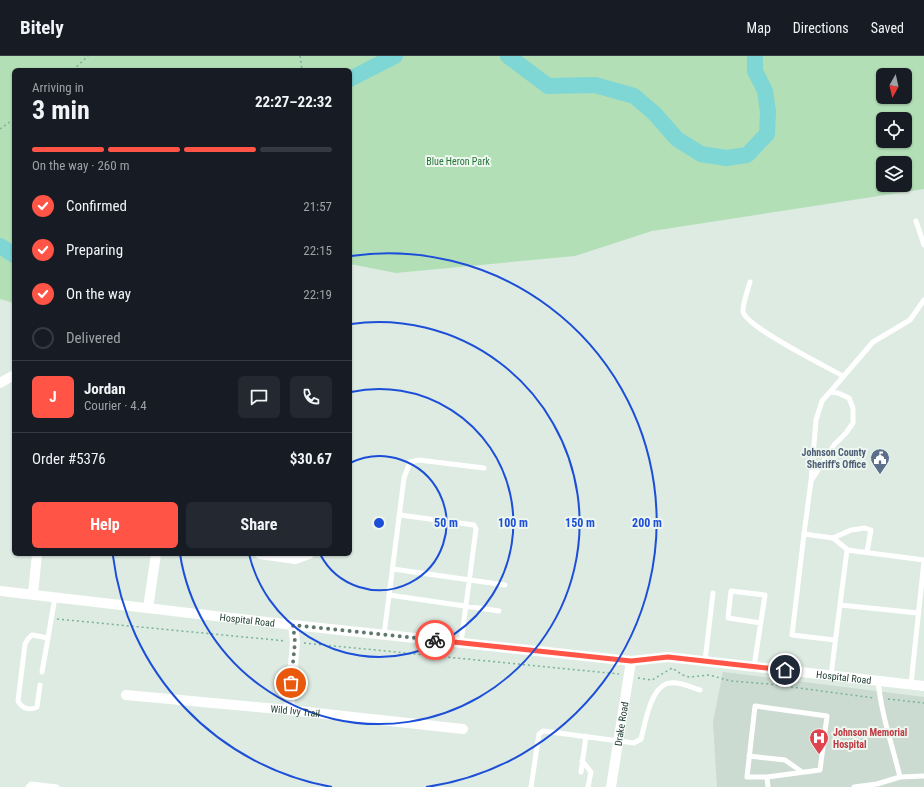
<!DOCTYPE html>
<html lang="en">
<head>
<meta charset="utf-8">
<style>
  :root { --surface:#171b24; --page:#242831; --text:#f1f3f6; --muted:#9ea1a6; --line:#363941; --accent:#ff5446 }
  body { margin:0; font-family:"Roboto Condensed",sans-serif; background:var(--page); color:var(--text); height:100vh; display:flex; flex-direction:column; font-size:15px; white-space:nowrap }
  * { box-sizing:border-box; margin:0 }
  p { font-size:13px; color:var(--muted) }
  .icon { flex:none; width:22px; height:22px; fill:none; stroke:currentColor; stroke-width:2; stroke-linecap:round; stroke-linejoin:round }
  .map { position:relative; flex:1; overflow:hidden }
  .panel { position:absolute; left:12px; top:12px; width:340px; height:488px; display:flex; flex-direction:column; background:var(--surface); border-radius:6px; box-shadow:0 1px 3px #0004 }
  .panel>* { flex:none }
  .needle { width:26px; rotate:188deg }
  .buttons { position:absolute; left:876px; top:12px; display:grid; gap:8px }
  .buttons a { display:grid; place-items:center; width:36px; height:36px; border-radius:6px; background:var(--surface); box-shadow:0 1px 3px #0004; font-size:20px }
  .pin { position:absolute; display:grid; place-items:center; width:34px; height:34px; color:#fff; margin:-17px; border:2px solid #fff; border-radius:50%; box-shadow:0 1px 4px #0007 }
  .courier { position:absolute; display:grid; place-items:center; width:40px; height:40px; margin:-20px; border:3px solid #ff5446; border-radius:50%; background:#fff; color:#222; box-shadow:0 1px 5px #0007 }
  .summary em { font-style:normal; font-weight:700 }
  .summary div { display:flex; flex-direction:column-reverse }
  .summary { display:flex; align-items:center; justify-content:space-between; height:68px; padding:0 20px }
  h1 { font-size:26px; font-weight:700; line-height:30px }
  .bar { display:grid; grid-template-columns:repeat(4,1fr); gap:6px 4px; align-content:center; height:48px; padding:0 20px }
  .bar i { height:5px; border-radius:3px; background:var(--line) }
  .bar .active { background:var(--accent) }
  .bar p { grid-column:span 4 }
  .line { display:flex; align-items:center; gap:10px; padding:0 20px; border-top:1px solid var(--line) }
  .line div { flex:1 }
  .round { display:grid; place-items:center; flex:none; width:42px; height:42px; border-radius:6px; background:var(--page) }
  ol { padding:0 20px; list-style:none }
  li { display:flex; align-items:center; gap:12px; height:44px }
  li p { margin-inline-start:auto }
  li .icon { padding:4px; border-radius:50%; background:var(--accent); color:#fff; stroke-width:4 }
  li:last-child { color:var(--muted) }
  li i { width:22px; height:22px; border:2px solid var(--line); border-radius:50% }
  .button { display:flex; gap:8px; margin-top:auto; padding:8px 20px }
  .button a { flex:1; height:46px; border-radius:6px; background:var(--accent); color:#fff; font-size:16px; font-weight:700; line-height:46px; text-align:center }
  .button a+a { background:var(--page); color:var(--text) }
  header { display:flex; align-items:center; gap:24px; box-sizing:border-box; height:56px; padding:0 20px; background:var(--surface); border-bottom:1px solid var(--line) }
  header strong { font-size:19px }
  nav { display:flex; gap:22px; margin-inline-start:auto; font-size:14px }
  .map>svg:first-child { display:block }
  .built { fill:#cbdbd1 }
  .green { fill:#b3dfb7; fill-rule:evenodd }
  .lines { fill:none; stroke-linecap:round; stroke-linejoin:round }
  .river { stroke:#7ed6d5; stroke-width:16 }
  .path { stroke:#7ab296; stroke-width:1.5; stroke-dasharray:2 3; stroke-linecap:butt }
  .lane { stroke:#fff; stroke-width:5 }
  .street { stroke:#fff; stroke-width:10 }
  .done { stroke:#60796d; stroke-width:4; stroke-dasharray:0 7.2 }
  .route { stroke:#ff5446; stroke-width:5 }
  .ring { fill:none; stroke:#1d4ed8; stroke-width:2 }
  .labels { text-anchor:middle; stroke-width:4; stroke-linejoin:round; paint-order:stroke }
  .park-label { font-size:10px; fill:#247635; stroke:#edf7f0 }
  .service-label { font-size:10px; font-weight:bold; fill:#4e5e75; stroke:#edf7f0; text-anchor:end }
  .street-label { font-size:10px; fill:#1d3b2e; stroke:#edf7f0 }
  .health-label { font-size:10px; font-weight:bold; fill:#be3a42; stroke:#edf7f0; text-anchor:start }
  .centre { fill:#1d4ed8; stroke:#edf7f0; stroke-width:2 }
  .ring-label { font-size:12px; text-anchor:middle; font-weight:bold; fill:#1d4ed8; stroke:#edf7f0; stroke-width:4; stroke-linejoin:round; paint-order:stroke }
</style>
</head>
<body>
<header>
<strong>Bitely</strong>
<nav><a>Map</a><a>Directions</a><a>Saved</a></nav>
</header>
<div class="map">
<svg width="924" height="731" viewBox="0 0 924 731">
  <rect width="100%" height="100%" fill="#ddebe2"/>
  <path class="built" d="M723 616 924 641V731H717L713 666Z"/>
  <path class="green" d="M0 0H924V133L652 175 575 200 396 217 350 208V14H14V247L0 243ZM883 19H905V41H883ZM883 63H905V85H883ZM883 107H905V129H883Z"/>
  <g class="lines">
    <path class="river" d="M508 0 548 30 595 29 634 40 654 57 677 83 701 98 726 102 747 99 767 78 768 56 765 35 755 15V0
      M350 23 395 0
      M0 190 14 199"/>
    <path class="path" d="M300 0 302 14
      M73 14 88 0
      M0 73 14 63
      M57 563 286 585
      M304 587 619 618
      M638 622 652 624 672 612 683 619 689 621 709 619 731 625 769 628 874 642
      M888 643 924 647"/>
    <path class="lane" d="M916 165 924 189
      M750 226C748 233 742 250 743 256 748 272 825 310 843 320
      M830 336 873 286 910 264 924 244
      M811 425 816 364 822 345 830 336 838 337 849 342 853 352V367L846 377 834 389 811 425 804 478 833 482 851 474 865 472 871 474 867 496
      M400 459 474 469 476 473 461 587
      M804 478 792 579 835 584
      M833 482 848 494
      M393 513 505 529
      M389 539 499 555
      M840 549 918 557
      M384 579 404 422 410 406 419 404 484 412
      M705 605 713 537
      M754 611 765 539 731 535 728 562 761 567
      M42 616 48 582
      M831 619 847 494 924 504
      M911 628 924 505
      M40 629 37 651C29 655 22 652 18 645L25 588 28 583 32 579 48 582 55 541
      M755 650 827 660 820 714 767 721H747Z
      M749 700 785 704 802 716
      M582 705 591 716 588 731
      M581 716 586 680
      M767 721 768 731
      M900 721 924 720
      M28 731 31 728 57 731
      M531 731 539 678 543 675 634 687 641 683C645 668 650 634 666 628 677 624 690 631 700 634
      M854 731 877 728 900 721C892 688 881 658 878 624"/>
    <g class="street">
      <path d="M0 327 14 319"/>
      <path d="M260 498 295 503 309 498"/>
      <path id="s1" d="M0 535 293 569 631 605 668 601 924 630"/>
      <path d="M33 538 37 498"/>
      <path d="M148 552 156 498"/>
      <path id="s2" d="M126 639 289 654 463 673"/>
      <path d="M289 654 295 586 293 569"/>
      <path id="s3" d="M611 731 631 605"/>
    </g>
  </g>
  <g class="lines">
    <path class="done" d="M291 627 295 586 293 569 435 584"/>
    <path class="route" d="M435 584 631 605 668 601 785 614"/>
  </g>
  <g class="ring">
    <path d="M350 407A67 67 0 1 1 320 498"/>
    <path d="M351 336A134 134 0 1 1 249 498"/>
    <path d="M351 268A201 201 0 1 1 180 498"/>
    <path d="M332 731A268 268 0 0 1 113 500M351 200A268 268 0 0 1 426 731"/>
  </g>
  <defs>
    <symbol id="civic-pin" viewBox="-11 -11 22 30"><path d="M0 17L-7.5 6A9.5 9.5 0 1 1 7.5 6Z" fill="#5c6f8a" stroke="#edf7f0"/><path d="M-.6-6.5H3V-4.5H.6V-3L4-1V1h2V6H-6V1h2V-1L-.6-3ZM-1.2 2.5V6h2.4V2.5Z" fill="#fff"/></symbol>
    <symbol id="hospital-pin" viewBox="-11 -11 22 30"><path d="M0 17L-7.5 6A9.5 9.5 0 1 1 7.5 6Z" fill="#e0444e" stroke="#edf7f0"/><path d="M-5-5h3v3.5h4V-5h3V5h-3V1.5h-4V5h-3Z" fill="#fff"/></symbol>
  </defs>
  <g fill-rule="evenodd">
    <use href="#civic-pin" x="869" y="391" width="22" height="30"/>
    <use href="#hospital-pin" x="808" y="671" width="22" height="30"/>
  </g>
  <g class="labels">
    <g class="park-label">
      <text x="458" y="109">Blue Heron Park</text>
    </g>
    <g class="service-label">
      <text x="866" y="400">Johnson County<tspan x="866" dy="12">Sheriff's Office</tspan></text>
    </g>
    <g class="street-label">
      <text dy="4" stroke="none"><textPath href="#s1" startOffset="249">Hospital Road</textPath></text>
      <text dy="4" stroke="none"><textPath href="#s1" startOffset="849">Hospital Road</textPath></text>
      <text dy="4" stroke="none"><textPath href="#s2" startOffset="170">Wild Ivy Trail</textPath></text>
      <text dy="4" stroke="none"><textPath href="#s3" startOffset="64">Drake Road</textPath></text>
    </g>
    <g class="health-label">
      <text x="833" y="680">Johnson Memorial<tspan x="833" dy="12">Hospital</tspan></text>
    </g>
  </g>
  <circle cx="379" cy="467" r="6" class="centre"/>
  <g class="ring-label">
    <text x="446" y="471">50 m</text>
    <text x="513" y="471">100 m</text>
    <text x="580" y="471">150 m</text>
    <text x="647" y="471">200 m</text>
  </g>
</svg>
<div class="buttons">
<a><svg class="needle" viewBox="-14 -14 28 28"><path d="M0-13l5 13h-10z" fill="#e53935"/><path d="M0 13l5-13h-10z" fill="#9ea1a6"/></svg></a>
<a><svg class="icon" aria-label="locate" viewBox="0 0 24 24"><circle cx="12" cy="12" r="6"/><path d="M12 2v4M12 18v4M2 12h4M18 12h4"/></svg></a>
<a><svg class="icon" aria-label="layers" viewBox="0 0 24 24"><path d="M12 4l9 5-9 5-9-5zM3 14l9 5 9-5"/></svg></a>
</div>
<div class="pin" style="left:291px;top:627px;background:#ea580c"><svg class="icon" aria-label="bag" viewBox="0 0 24 24"><path d="M5 8h14l-1 12H6zM9 8a3 3 0 0 1 6 0"/></svg></div>
<div class="pin" style="left:785px;top:614px;background:#1f2937"><svg class="icon" aria-label="home" viewBox="0 0 24 24"><path d="M3 11l9-7 9 7M6 9v11h12V9"/></svg></div>
<div class="courier" style="left:435px;top:584px"><svg class="icon" aria-label="bike" viewBox="0 0 24 24"><circle cx="6" cy="16" r="4"/><circle cx="18" cy="16" r="4"/><path d="M6 16l4-8h5l3 8M10 8l3 8H6M13 5h3"/></svg></div>
<section class="panel">
<div class="summary"><div><h1>3 min</h1><p>Arriving in</p></div><em>22:27–22:32</em></div>
<div class="bar"><i class="active"></i><i class="active"></i><i class="active"></i><i></i><p>On the way · 260 m</p></div>
<ol>
<li><svg class="icon" aria-label="check" viewBox="0 0 24 24"><path d="M5 12l5 5 9-10"/></svg>Confirmed<p>21:57</p></li>
<li><svg class="icon" aria-label="check" viewBox="0 0 24 24"><path d="M5 12l5 5 9-10"/></svg>Preparing<p>22:15</p></li>
<li><svg class="icon" aria-label="check" viewBox="0 0 24 24"><path d="M5 12l5 5 9-10"/></svg>On the way<p>22:19</p></li>
<li><i></i>Delivered</li>
</ol>
<div class="line" style="height:72px"><b class="round" style="background:var(--accent);color:#fff">J</b><div><b>Jordan</b><p>Courier · 4.4</p></div><a class="round"><svg class="icon" aria-label="chat" viewBox="0 0 24 24"><path d="M4 5h16v11H9l-5 4z"/></svg></a><a class="round"><svg class="icon" aria-label="phone" viewBox="0 0 24 24"><path d="M5 4h4l2 5-3 2q2 4 5 5l2-3 5 2v4C11 20 4 13 5 4z"/></svg></a></div>
<div class="line" style="height:52px"><div>Order #5376</div><b>$30.67</b></div>
<div class="button"><a>Help</a><a>Share</a></div>
</section>
</div>
</body>
</html>
